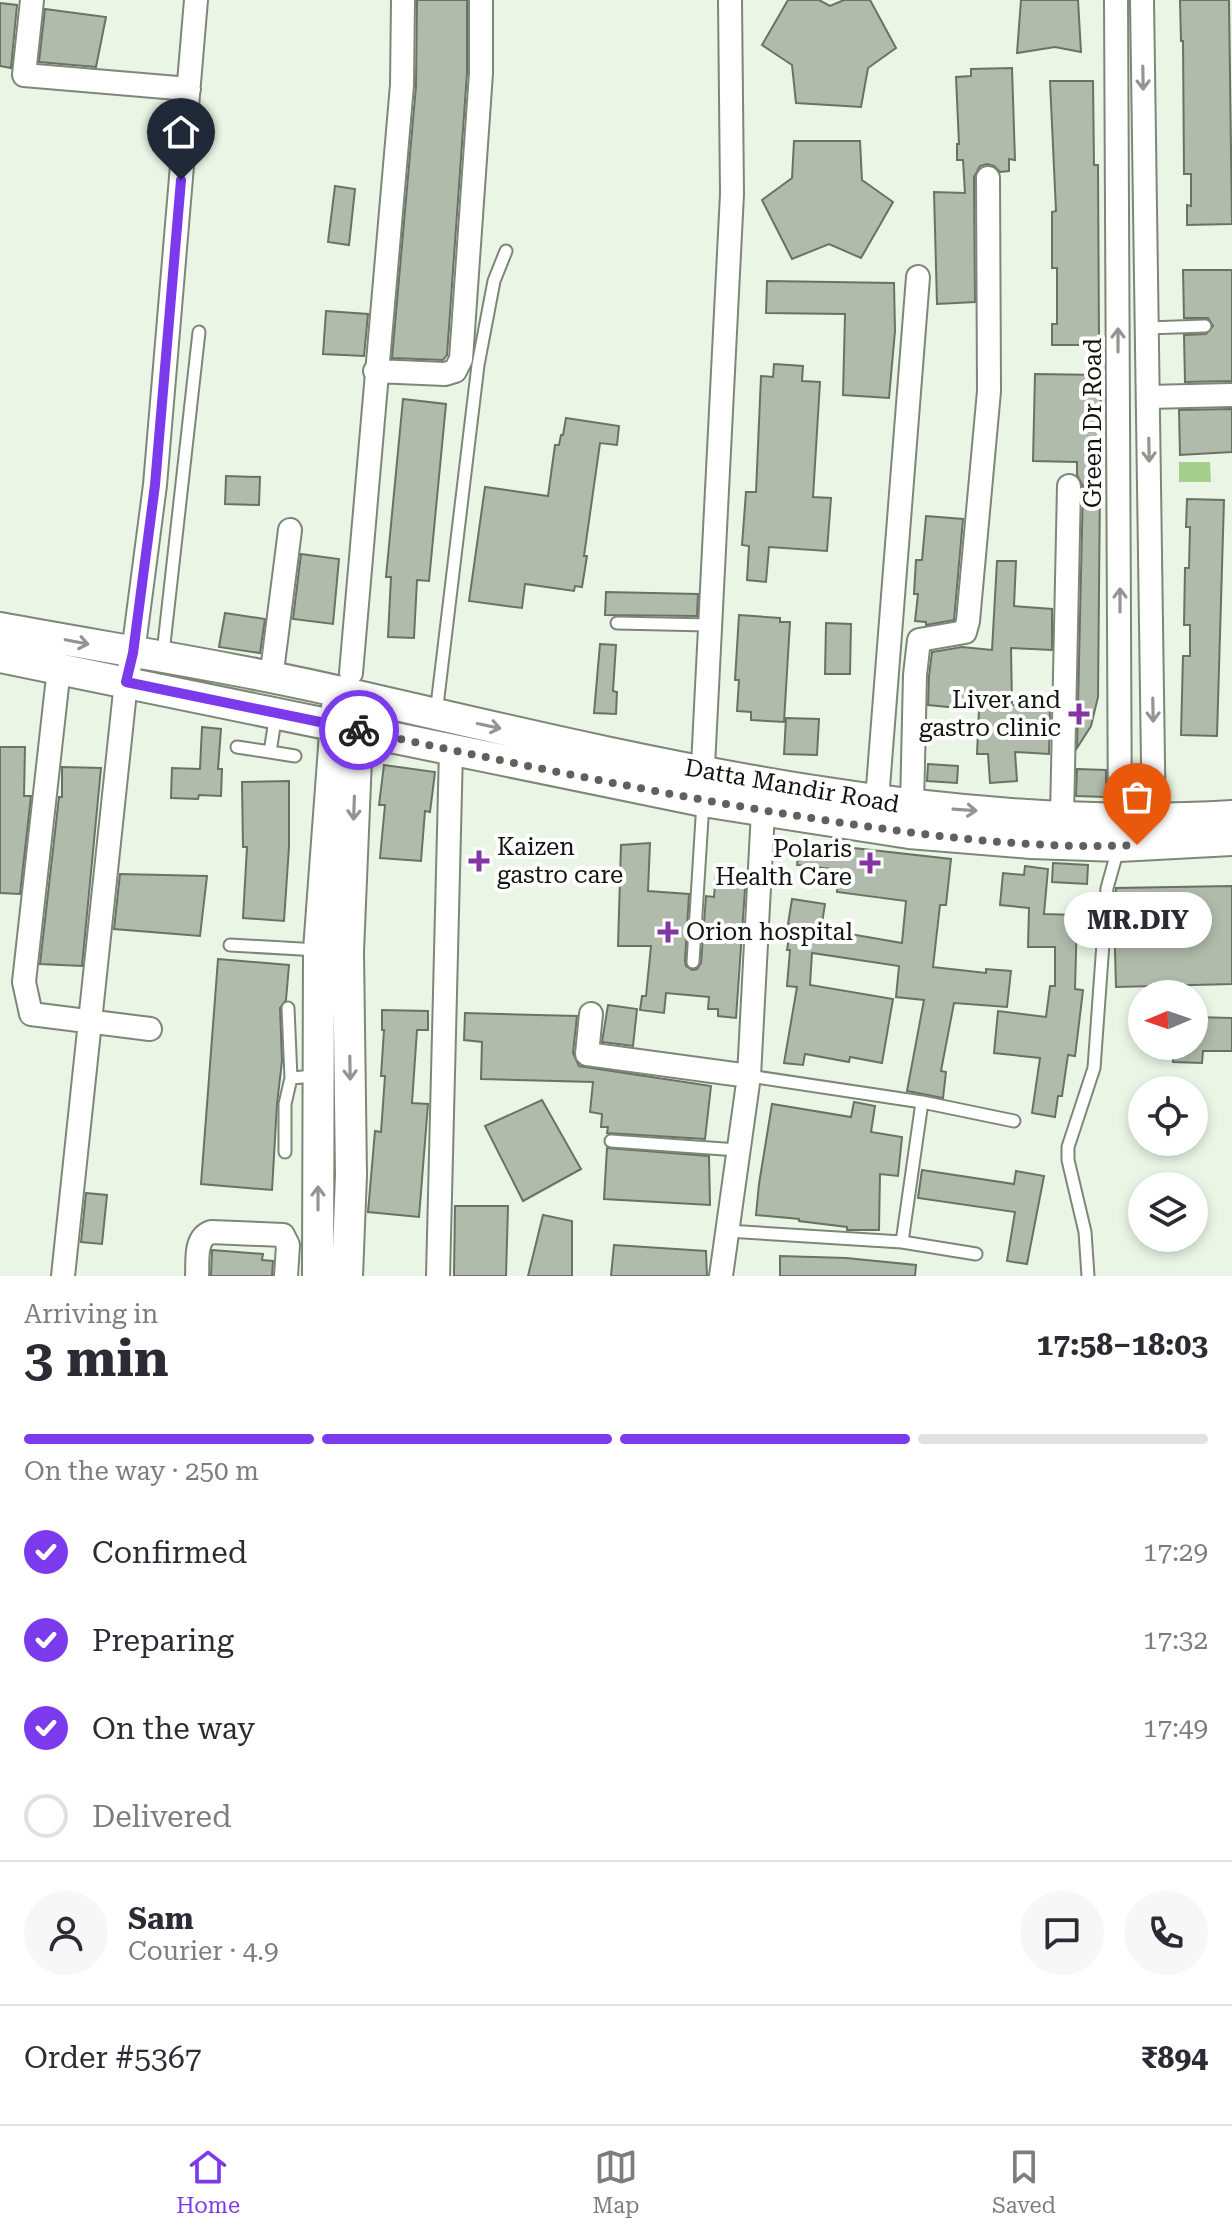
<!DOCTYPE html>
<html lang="en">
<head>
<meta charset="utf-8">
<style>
  :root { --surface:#fff; --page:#f7f7f7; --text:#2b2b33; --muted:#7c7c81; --line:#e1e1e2; --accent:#7c3aed }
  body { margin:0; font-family:"Roboto Serif",serif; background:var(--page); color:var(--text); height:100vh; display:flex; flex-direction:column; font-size:30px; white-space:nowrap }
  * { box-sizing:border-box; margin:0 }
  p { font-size:26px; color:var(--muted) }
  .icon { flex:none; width:44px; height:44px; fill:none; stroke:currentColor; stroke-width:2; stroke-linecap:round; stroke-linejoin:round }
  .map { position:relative; height:1276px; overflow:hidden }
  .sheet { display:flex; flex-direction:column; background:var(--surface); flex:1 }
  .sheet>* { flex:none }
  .needle { width:52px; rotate:268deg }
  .fabs { position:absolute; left:1128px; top:980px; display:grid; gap:16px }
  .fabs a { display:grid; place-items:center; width:80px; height:80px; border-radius:50%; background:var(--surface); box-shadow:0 4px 12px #0003; font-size:40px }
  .pin { position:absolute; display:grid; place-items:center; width:68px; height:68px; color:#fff; margin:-82px -34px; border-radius:50% 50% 50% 0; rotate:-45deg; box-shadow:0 0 8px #0007 }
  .pin .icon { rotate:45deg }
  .courier { position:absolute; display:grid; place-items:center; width:80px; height:80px; margin:-40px; border:6px solid #7c3aed; border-radius:50%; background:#fff; color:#222; box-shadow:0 2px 10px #0007 }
  .bubble { position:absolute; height:56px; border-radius:28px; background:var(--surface); box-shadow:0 4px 12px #0003; font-size:26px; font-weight:700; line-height:56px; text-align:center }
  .headline em { font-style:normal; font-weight:700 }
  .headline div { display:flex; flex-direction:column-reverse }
  .headline { display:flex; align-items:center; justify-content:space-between; height:136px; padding:0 24px }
  h1 { font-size:52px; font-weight:700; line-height:60px }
  .bar { display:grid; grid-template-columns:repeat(4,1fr); gap:12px 8px; align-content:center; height:96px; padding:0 24px }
  .bar i { height:10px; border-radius:6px; background:var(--line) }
  .bar .on { background:var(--accent) }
  .bar p { grid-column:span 4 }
  .line { display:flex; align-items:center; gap:20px; padding:0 24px; border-top:2px solid var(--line) }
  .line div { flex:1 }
  .round { display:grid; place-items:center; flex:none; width:84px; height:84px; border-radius:42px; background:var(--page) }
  ol { padding:0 24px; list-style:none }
  li { display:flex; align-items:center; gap:24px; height:88px }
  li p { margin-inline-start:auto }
  li .icon { padding:8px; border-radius:50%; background:var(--accent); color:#fff; stroke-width:4 }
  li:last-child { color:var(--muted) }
  li i { width:44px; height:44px; border:4px solid var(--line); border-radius:50% }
  .dock { display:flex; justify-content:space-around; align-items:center; height:112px; border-top:2px solid var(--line); background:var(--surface); font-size:22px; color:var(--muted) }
  .dock a { display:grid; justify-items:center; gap:4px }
  .dock .on { color:var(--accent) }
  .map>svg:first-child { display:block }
  .green { fill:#a4cf8c }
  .building { fill:#b0bbab; stroke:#697364; stroke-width:2 }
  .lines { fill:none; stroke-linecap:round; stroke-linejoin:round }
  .lane-casing { stroke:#7d8778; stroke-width:15 }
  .street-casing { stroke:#7d8778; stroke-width:26 }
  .secondary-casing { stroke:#7d8778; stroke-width:34 }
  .lane { stroke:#fff; stroke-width:11 }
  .street { stroke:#fff; stroke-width:22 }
  .secondary { stroke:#fff; stroke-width:30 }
  .oneway { stroke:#949593 }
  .done { stroke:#5d635a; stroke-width:8; stroke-dasharray:0 14.4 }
  .route { stroke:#7c3aed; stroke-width:10 }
  .poi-dot { fill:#8435a5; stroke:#fff; stroke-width:3 }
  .labels { text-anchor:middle; stroke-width:8; stroke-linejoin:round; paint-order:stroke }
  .street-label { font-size:24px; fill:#11140f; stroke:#fff }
  .poi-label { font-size:24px; fill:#11140f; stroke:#fff; text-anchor:end }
</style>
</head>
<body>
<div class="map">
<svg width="1232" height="1276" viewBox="0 0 1232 1276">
  <rect width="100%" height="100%" fill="#eaf5e5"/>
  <path class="green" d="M1179 462H1210L1211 482H1179Z"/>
  <path class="building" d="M417 0H467V73L447 355 443 360 392 358 416 86Z
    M788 0H819L830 6 844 0H870L896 48 868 68 861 107 796 103 792 65 762 45Z
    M1021 0H1078L1081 52 1055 47 1017 53Z
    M1180 0H1229L1232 224 1187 225V205L1191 206V174H1184L1183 41H1181Z
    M0 3 17 5 11 68 0 66Z
    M45 9 106 17 96 67 39 62Z
    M1012 68 1015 160 1009 159V171L1000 172 994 166 987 164 980 166 974 177 975 302 937 304 934 192 965 193 963 160H957V144H959L956 77 971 76V69Z
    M1050 81H1093L1094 165H1098L1099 345H1052V324H1057V268H1052V212L1056 211Z
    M794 141H860L862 180 893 202 861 258 829 244 792 259 762 200 792 178Z
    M335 186 355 189 349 245 328 242Z
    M1183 270H1232V381L1185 382 1184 335 1206 334 1213 326 1208 318H1184Z
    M767 281 894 283 895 331 889 398 843 395 845 314 766 313Z
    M326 311 368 314 364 356 323 354Z
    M774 364 803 366 802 381 820 382 813 497 831 498 827 551 769 547 766 582 747 580 749 546 742 545 746 492H756L761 376 773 377Z
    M1035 374 1101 375 1098 697 1091 726 1077 748 1083 486 1077 475V462L1033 461Z
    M403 399 446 404 429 581 417 580 414 638 388 637 391 577H386Z
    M1232 409V452L1180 455 1179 410Z
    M566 418 619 426 617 445 600 443 584 556H587L582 587 575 586 574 591 525 584 522 608 469 601 485 487 548 496 555 445H559L561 435H563Z
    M226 476 260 477 259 505 225 504Z
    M1187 499 1224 500 1217 736 1181 735 1183 656H1190V625H1184L1185 568H1189L1190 527H1186Z
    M926 516 963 519 954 620 926 625V622L915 621 918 594H914L916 560H922Z
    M301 554 339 559 333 624 293 619Z
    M997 561H1016L1014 606 1052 609V650L1011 648 1012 705 1050 707 1049 754 1015 752 1017 781 990 783 988 754H977L979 710 928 705 929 676 932 652 962 647 992 650Z
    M606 592 698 594 697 616 605 615Z
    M225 613 265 619 260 653 219 647Z
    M739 615 780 618V622H790L784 722 751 720V712L737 711 739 680H735Z
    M826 623 851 624 850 674H825Z
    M600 644 616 645 613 691 617 692 616 714 594 713Z
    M786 718 819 719 817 755 784 754Z
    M202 727 221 729 218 769H222L221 796 199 795 198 799 171 798 172 768 200 769Z
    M0 747H25L24 796H31L20 894 0 893Z
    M928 764 958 766 957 783 927 781Z
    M384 765 435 772 430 812 425 811 421 861 380 858 385 805H379Z
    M62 767 101 768 82 966 40 964 59 797H62Z
    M1077 769 1106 770V797L1076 796Z
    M289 781V847L284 921 243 918 247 847H243L242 782Z
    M800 842 951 859 946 905H940L933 967 986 973V969L1011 971 1007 1007 954 1003 941 1071 946 1072 943 1098 907 1091 924 1000 896 997 899 966 812 953 810 985 893 999 882 1063 850 1057 849 1062 805 1054 803 1065 784 1063 797 987 787 986 790 950H787L791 925 788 924 792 899 825 904 821 929 902 943 906 901 837 892 839 870 797 865Z
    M650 843 648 891 689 894 685 961 686 966 692 970 697 969 701 963 706 896 714 897 716 872 746 875 736 1018 718 1016V1009H708L709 997 666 993 664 1013 640 1010 642 996H646L651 946H618L621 845Z
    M1053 863 1088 865 1087 884 1052 882Z
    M1025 866 1048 869 1044 914 1077 915 1075 989 1083 990 1078 1032 1075 1056 1068 1055 1062 1096H1058L1055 1117 1032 1113 1040 1058 994 1053 998 1011 1046 1017 1050 986H1055V947H1028L1029 908 1000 905 1003 873 1024 875Z
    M120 874 207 876 200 936 114 929Z
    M1232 886V984L1116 987 1114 914 1116 888Z
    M218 959 289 965 286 1000 280 1008 282 1061 277 1104 272 1190 201 1184Z
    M608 1005 637 1009 633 1046 602 1042Z
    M382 1010 428 1011V1030H417L412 1103 428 1104 419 1217 368 1212 375 1131 381 1132 385 1076H381L384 1030H382Z
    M465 1013 577 1016 573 1053 579 1066 711 1086 705 1139 607 1133 608 1127H601L602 1114 590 1112 593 1082 481 1079 482 1042 464 1040Z
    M1194 1017 1232 1018V1051H1203L1202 1063 1173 1062V1046H1194Z
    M542 1100 581 1169 523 1201 485 1126Z
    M854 1102 875 1106 871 1132 902 1137 898 1176 880 1174 879 1230H847V1227L799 1221V1219L756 1215 759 1184 772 1104 851 1117Z
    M607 1148 709 1156 710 1205 604 1199Z
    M922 1170 1014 1184 1016 1171 1044 1176 1027 1264 1007 1261 1015 1212 918 1198Z
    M86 1193 107 1195 102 1244 81 1242Z
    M455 1206H508L506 1276H454Z
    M543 1215 572 1221V1276H528Z
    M614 1245 706 1251 707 1276H611Z
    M212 1250 263 1254 262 1260 273 1261 272 1276H211Z
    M780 1256 846 1258 916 1265 915 1276H780Z"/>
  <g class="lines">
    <defs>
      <path id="lane" d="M1147 328 1205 326
        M617 623 709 625
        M163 653 199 332
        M436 714 478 365 494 281 506 251
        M237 747 270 752 276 714
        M270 752 295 756
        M230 945 318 950
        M693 962 703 802
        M288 1008 291 1078
        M749 1076 922 1102 1014 1121
        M611 1141 738 1150
        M285 1152V1104L291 1078 315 1076
        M727 1231 902 1242 976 1254
        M902 1242 922 1102
        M1088 1276 1085 1232 1068 1160V1147L1094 1068 1107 888 1118 849"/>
      <path id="street" d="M32 0 24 75 189 89
        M1116 0 1120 832
        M1142 0 1154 831
        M375 371 445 374 455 371 461 359 481 73V0
        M1148 397 1232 395
        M59 668 24 982 31 1014 150 1029
        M351 673 402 85 403 0
        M271 679 290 530
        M702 786 732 194 730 0
        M877 800 918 277
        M912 806 915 675 919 640 965 632 968 621 989 391 988 178
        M1062 817 1069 486
        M591 1014 587 1054 749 1076
        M63 1276 126 682 133 653 155 485 196 0
        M197 1276C198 1261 194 1238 211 1232L283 1235 288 1245 286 1276
        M438 1276 451 750
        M721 1276 749 1076 763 811 766 796"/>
      <path id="secondary" d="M0 628C119 650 240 668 358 696 644 762 936 834 1232 816
        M0 657 703 801 909 833 1031 843 1119 846 1232 840
        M318 1276 319 950 337 707
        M347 1276 351 1175 348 952 358 710"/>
    </defs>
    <use href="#lane" class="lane-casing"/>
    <use href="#street" class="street-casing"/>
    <use href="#secondary" class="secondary-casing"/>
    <use href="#lane" class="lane"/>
    <use href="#street" class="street"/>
    <use href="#secondary" class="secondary"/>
  </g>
  <defs><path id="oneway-shaft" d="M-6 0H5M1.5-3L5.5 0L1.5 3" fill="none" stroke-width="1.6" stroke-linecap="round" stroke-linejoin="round" transform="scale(2)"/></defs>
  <g class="oneway">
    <use href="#oneway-shaft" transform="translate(1143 78) rotate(89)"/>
    <use href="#oneway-shaft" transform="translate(1118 340) rotate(-90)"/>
    <use href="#oneway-shaft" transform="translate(1149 450) rotate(89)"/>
    <use href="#oneway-shaft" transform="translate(1120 600) rotate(-90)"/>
    <use href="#oneway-shaft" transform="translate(77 642) rotate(11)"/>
    <use href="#oneway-shaft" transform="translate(1153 710) rotate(89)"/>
    <use href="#oneway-shaft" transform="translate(489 726) rotate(12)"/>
    <use href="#oneway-shaft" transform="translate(354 808) rotate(92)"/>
    <use href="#oneway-shaft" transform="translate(965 810) rotate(4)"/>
    <use href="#oneway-shaft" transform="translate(350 1068) rotate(89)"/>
    <use href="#oneway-shaft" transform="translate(318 1198) rotate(-90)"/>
  </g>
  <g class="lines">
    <path class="done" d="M359 730C511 763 663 795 817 819 922 835 1030 850 1137 845"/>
    <path class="route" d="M181 180 155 485 133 653 126 682 359 730"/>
  </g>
  <g class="poi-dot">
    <path d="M1075 702h8v8h8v8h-8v8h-8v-8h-8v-8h8z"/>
    <path d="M475 849h8v8h8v8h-8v8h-8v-8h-8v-8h8z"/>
    <path d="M866 851h8v8h8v8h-8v8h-8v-8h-8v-8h8z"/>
    <path d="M664 920h8v8h8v8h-8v8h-8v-8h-8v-8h8z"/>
  </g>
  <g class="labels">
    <g class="street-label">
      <text transform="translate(1093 423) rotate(-90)" y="8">Green Dr Road</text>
      <text transform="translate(792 786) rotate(10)" y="8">Datta Mandir Road</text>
    </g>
    <g class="poi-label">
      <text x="1061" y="708">Liver and<tspan x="1061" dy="28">gastro clinic</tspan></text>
      <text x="497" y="855" text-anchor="start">Kaizen<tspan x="497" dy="28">gastro care</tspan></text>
      <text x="852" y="857">Polaris<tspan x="852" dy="28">Health Care</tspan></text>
      <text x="686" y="940" text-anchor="start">Orion hospital</text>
    </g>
  </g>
</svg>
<div class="fabs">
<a><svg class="needle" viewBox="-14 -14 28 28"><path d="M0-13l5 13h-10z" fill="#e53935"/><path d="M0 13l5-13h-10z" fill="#7c7c81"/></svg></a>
<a><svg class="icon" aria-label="locate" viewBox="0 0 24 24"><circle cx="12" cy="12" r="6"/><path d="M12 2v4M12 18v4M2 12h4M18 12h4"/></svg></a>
<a><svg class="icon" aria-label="layers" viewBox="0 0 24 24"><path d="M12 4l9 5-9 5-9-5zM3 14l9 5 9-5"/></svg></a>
</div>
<div class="pin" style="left:1137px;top:845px;background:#ea580c"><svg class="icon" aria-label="bag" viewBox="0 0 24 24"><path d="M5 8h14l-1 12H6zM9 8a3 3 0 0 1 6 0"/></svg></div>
<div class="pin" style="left:181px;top:180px;background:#1f2937"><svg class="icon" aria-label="home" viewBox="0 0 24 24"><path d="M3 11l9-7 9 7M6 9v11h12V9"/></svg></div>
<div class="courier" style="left:359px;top:730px"><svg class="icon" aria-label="bike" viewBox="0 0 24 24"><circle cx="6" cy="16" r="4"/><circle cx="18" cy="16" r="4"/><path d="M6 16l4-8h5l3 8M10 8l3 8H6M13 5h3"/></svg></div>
<div class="bubble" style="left:1064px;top:892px;width:148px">MR.DIY</div>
</div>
<section class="sheet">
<div class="headline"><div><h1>3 min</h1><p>Arriving in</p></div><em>17:58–18:03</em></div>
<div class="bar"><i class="on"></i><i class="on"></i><i class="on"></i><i></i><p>On the way · 250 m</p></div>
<ol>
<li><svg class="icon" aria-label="check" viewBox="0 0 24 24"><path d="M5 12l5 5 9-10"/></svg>Confirmed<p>17:29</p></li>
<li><svg class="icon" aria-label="check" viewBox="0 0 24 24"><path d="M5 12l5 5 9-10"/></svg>Preparing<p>17:32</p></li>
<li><svg class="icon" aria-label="check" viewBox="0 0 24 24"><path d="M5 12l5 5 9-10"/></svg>On the way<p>17:49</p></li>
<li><i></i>Delivered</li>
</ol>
<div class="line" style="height:144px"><a class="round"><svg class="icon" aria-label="person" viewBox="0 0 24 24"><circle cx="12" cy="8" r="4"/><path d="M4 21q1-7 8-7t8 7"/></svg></a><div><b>Sam</b><p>Courier · 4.9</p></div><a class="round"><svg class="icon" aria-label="chat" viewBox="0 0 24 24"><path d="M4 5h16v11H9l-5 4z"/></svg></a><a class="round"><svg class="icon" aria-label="phone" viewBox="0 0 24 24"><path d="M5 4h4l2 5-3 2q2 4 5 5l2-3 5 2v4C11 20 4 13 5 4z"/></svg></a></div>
<div class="line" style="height:104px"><div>Order #5367</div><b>₹894</b></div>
</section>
<nav class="dock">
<a class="on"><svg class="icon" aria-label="home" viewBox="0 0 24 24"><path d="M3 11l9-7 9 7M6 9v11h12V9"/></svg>Home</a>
<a><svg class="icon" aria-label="map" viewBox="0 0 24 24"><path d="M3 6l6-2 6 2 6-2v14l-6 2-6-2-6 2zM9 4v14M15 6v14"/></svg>Map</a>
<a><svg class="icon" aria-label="saved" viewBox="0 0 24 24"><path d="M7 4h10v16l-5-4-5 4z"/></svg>Saved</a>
</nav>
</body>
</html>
